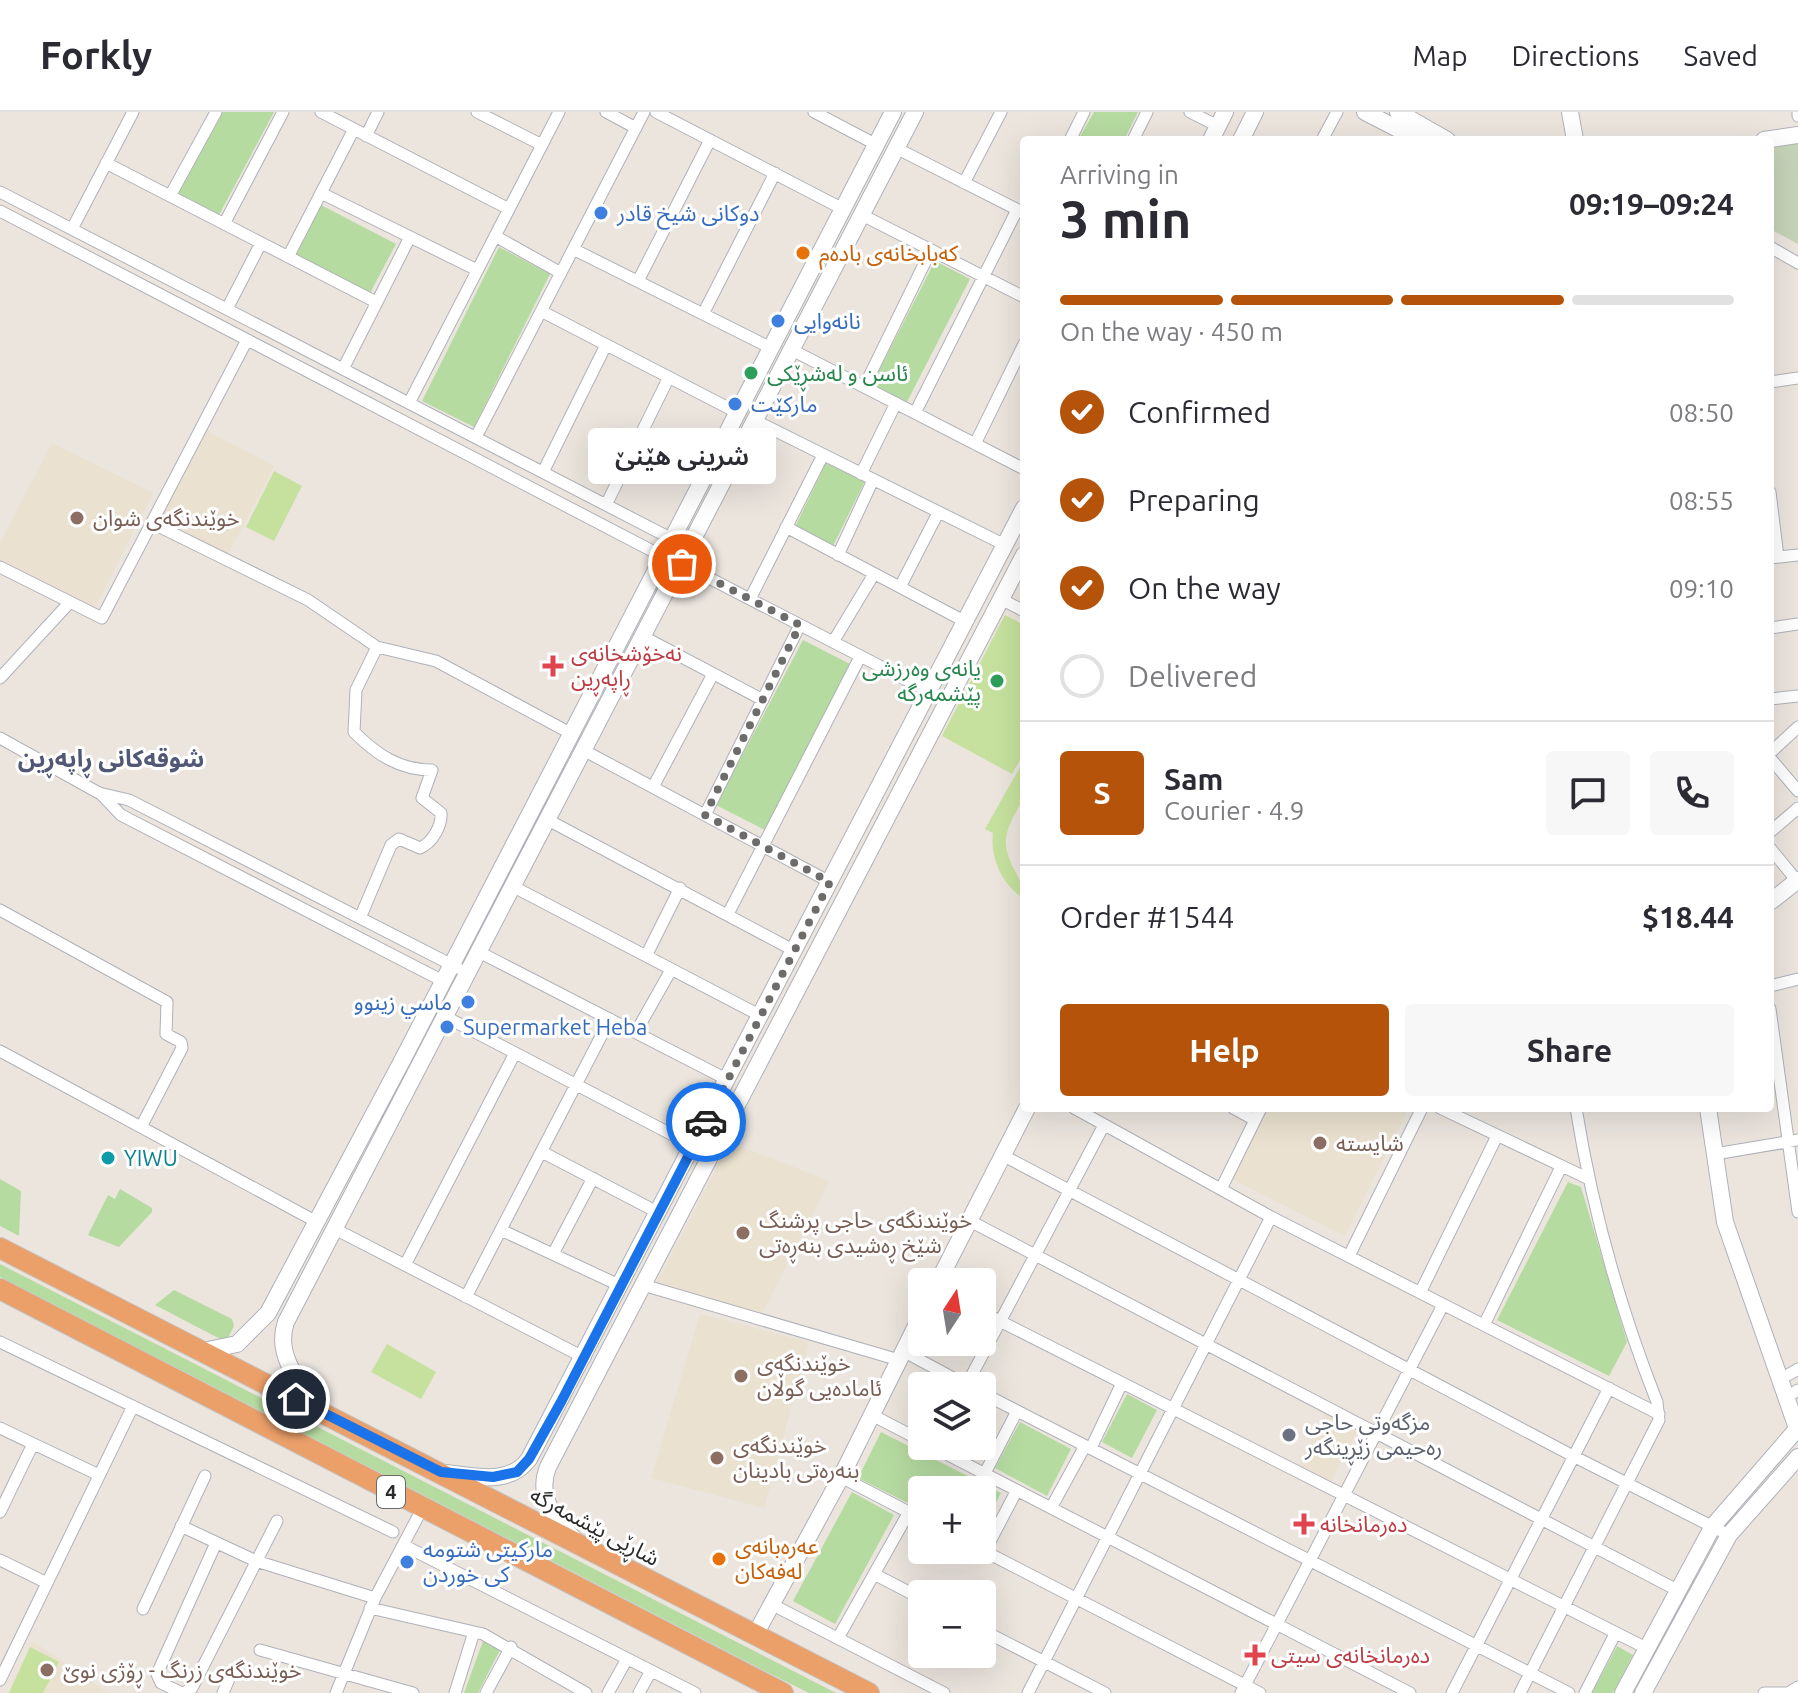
<!DOCTYPE html>
<html lang="en">
<head>
<meta charset="utf-8">
<style>
  :root { --surface:#fff; --page:#f7f7f7; --text:#2b2b33; --muted:#7c7c81; --line:#e1e1e2; --accent:#b45309 }
  body { margin:0; font-family:Ubuntu,"Noto Sans Arabic",sans-serif; background:var(--page); color:var(--text); height:100vh; display:flex; flex-direction:column; font-size:30px; white-space:nowrap }
  * { box-sizing:border-box; margin:0 }
  p { font-size:26px; color:var(--muted) }
  .icon { flex:none; width:44px; height:44px; fill:none; stroke:currentColor; stroke-width:2; stroke-linecap:round; stroke-linejoin:round }
  .map { position:relative; flex:1; overflow:hidden }
  .sheet { position:absolute; left:1020px; top:24px; width:754px; height:976px; display:flex; flex-direction:column; background:var(--surface); border-radius:8px; box-shadow:0 8px 32px #0002 }
  .sheet>* { flex:none }
  .needle { width:52px; rotate:12deg }
  .buttons { position:absolute; left:908px; top:1156px; display:grid; gap:16px }
  .buttons a { display:grid; place-items:center; width:88px; height:88px; border-radius:8px; background:var(--surface); box-shadow:0 8px 32px #0002; font-size:40px }
  .pin { position:absolute; display:grid; place-items:center; width:68px; height:68px; color:#fff; margin:-34px; border:4px solid #fff; border-radius:50%; box-shadow:0 2px 8px #0007 }
  .courier { position:absolute; display:grid; place-items:center; width:80px; height:80px; margin:-40px; border:6px solid #1a73e8; border-radius:50%; background:#fff; color:#222; box-shadow:0 2px 10px #0007 }
  .bubble { position:absolute; height:56px; border-radius:8px; background:var(--surface); box-shadow:0 8px 32px #0002; font-size:26px; font-weight:600; line-height:56px; text-align:center }
  .overview em { font-style:normal; font-weight:600 }
  .overview div { display:flex; flex-direction:column-reverse }
  .overview { display:flex; align-items:center; justify-content:space-between; height:136px; padding:0 40px }
  h1 { font-size:52px; font-weight:600; line-height:60px }
  .bar { display:grid; grid-template-columns:repeat(4,1fr); gap:12px 8px; align-content:center; height:96px; padding:0 40px }
  .bar i { height:10px; border-radius:6px; background:var(--line) }
  .bar .active { background:var(--accent) }
  .bar p { grid-column:span 4 }
  .line { display:flex; align-items:center; gap:20px; padding:0 40px; border-top:2px solid var(--line) }
  .line div { flex:1 }
  .round { display:grid; place-items:center; flex:none; width:84px; height:84px; border-radius:8px; background:var(--page) }
  ol { padding:0 40px; list-style:none }
  li { display:flex; align-items:center; gap:24px; height:88px }
  li p { margin-inline-start:auto }
  li .icon { padding:8px; border-radius:50%; background:var(--accent); color:#fff; stroke-width:4 }
  li:last-child { color:var(--muted) }
  li i { width:44px; height:44px; border:4px solid var(--line); border-radius:50% }
  .primary-button { display:flex; gap:16px; margin-top:auto; padding:16px 40px }
  .primary-button a { flex:1; height:92px; border-radius:8px; background:var(--accent); color:#fff; font-size:32px; font-weight:600; line-height:92px; text-align:center }
  .primary-button a+a { background:var(--page); color:var(--text) }
  header { display:flex; align-items:center; gap:48px; box-sizing:border-box; height:112px; padding:0 40px; background:var(--surface); border-bottom:2px solid var(--line) }
  header strong { font-size:38px }
  nav { display:flex; gap:44px; margin-inline-start:auto; font-size:28px }
  .map>svg:first-child { display:block }
  .education { fill:#eae1d0 }
  .green { fill:#b6dba1 }
  .cemetery { fill:#c5d3b8 }
  .pitch { fill:#c6e19e }
  .lines { fill:none; stroke-linecap:round; stroke-linejoin:round }
  .street-casing { stroke:#afb1b9; stroke-width:13 }
  .secondary-casing { stroke:#afb1b9; stroke-width:18 }
  .highway-casing { stroke:#c4c4c4; stroke-width:22 }
  .street { stroke:#fff; stroke-width:11 }
  .secondary { stroke:#fff; stroke-width:16 }
  .highway { stroke:#eb9f69; stroke-width:20 }
  .done { stroke:#6e6c6a; stroke-width:8; stroke-dasharray:0 14.4 }
  .route { stroke:#1a73e8; stroke-width:10 }
  .shop-dot { fill:#3f7fe0; stroke:#fff; stroke-width:3 }
  .food-dot { fill:#e8710a; stroke:#fff; stroke-width:3 }
  .leisure-dot { fill:#2e9e5b; stroke:#fff; stroke-width:3 }
  .education-dot { fill:#8d6e63; stroke:#fff; stroke-width:3 }
  .health-dot { fill:#e0444e; stroke:#fff; stroke-width:3 }
  .culture-dot { fill:#0f9aa8; stroke:#fff; stroke-width:3 }
  .worship-dot { fill:#6b7280; stroke:#fff; stroke-width:3 }
  .labels { text-anchor:middle; stroke-width:6; stroke-linejoin:round; paint-order:stroke }
  .shield { fill:#fff; stroke:#6b6b6b; stroke-width:2 }
  .shield-label { font-size:20px; font-weight:bold; fill:#2b2b2b }
  .shop-label { font-size:22px; fill:#366cbe; stroke:#fff; text-anchor:start }
  .food-label { font-size:22px; fill:#c56008; stroke:#fff; text-anchor:start }
  .leisure-label { font-size:22px; fill:#27864d; stroke:#fff; text-anchor:start }
  .education-label { font-size:22px; fill:#785e54; stroke:#fff; text-anchor:start }
  .health-label { font-size:22px; fill:#be3a42; stroke:#fff; text-anchor:start }
  .culture-label { font-size:22px; fill:#0d838f; stroke:#fff; text-anchor:start }
  .worship-label { font-size:22px; fill:#5b616d; stroke:#fff; text-anchor:start }
  .street-label { font-size:22px; fill:#2b2b2b; stroke:#fff }
  .neighbourhood-label { font-size:24px; font-weight:bold; fill:#505876; stroke:#fff }
</style>
</head>
<body>
<header>
<strong>Forkly</strong>
<nav><a>Map</a><a>Directions</a><a>Saved</a></nav>
</header>
<div class="map">
<svg width="1798" height="1581" viewBox="0 0 1798 1581">
  <rect width="100%" height="100%" fill="#ebe5de"/>
  <path class="education" d="M204 317 274 354 228 443 158 408Z
    M52 331 153 381 95 496 0 448V431Z
    M1267 996H1409L1345 1124 1232 1067Z
    M730 1030 829 1069 761 1204 656 1172Z
    M700 1202 809 1230 764 1396 651 1366Z
    M1325 1301 1358 1318 1331 1369 1299 1353Z
    M33 1529 108 1581H8Z"/>
  <path class="green" d="M221 0H274L219 103 177 81Z
    M1094 0H1138L1124 28H1078Z
    M321 93 396 132 370 181 296 143Z
    M499 135 550 162 474 315 422 289Z
    M935 149 970 167 907 290 872 272Z
    M826 351 865 369 833 434 795 415Z
    M803 528 850 552 765 718 716 693Z
    M0 1067 21 1079 19 1124 0 1114Z
    M1568 1070 1581 1075 1627 1230 1609 1264 1497 1208Z
    M120 1077 152 1096V1100L119 1135 88 1123 108 1083 115 1087Z
    M0 1152 836 1581H809L767 1560 0 1165Z
    M174 1178 232 1207 234 1214 226 1230 155 1193Z
    M1127 1282 1157 1298 1132 1346 1102 1330Z
    M1020 1310 1071 1337 1047 1384 995 1356Z
    M881 1320 1001 1381 982 1417V1378H922V1398L858 1366Z
    M852 1380 894 1403 835 1512 793 1489Z
    M483 1529 500 1538 478 1581H464Z
    M1617 1534 1633 1543 1613 1581H1592Z"/>
  <path class="cemetery" d="M1798 30V132L1770 117V34Z"/>
  <path class="pitch" d="M274 359 302 374 274 429 246 415Z
    M1005 503 1024 513V641L1012 662 942 624Z
    M1024 648C1024 658 1026 670 1024 680 1021 697 1007 709 1006 728 1005 752 1024 765 1024 787 1002 772 990 747 993 721L985 717Z
    M387 1232 436 1260 421 1287 371 1260Z
    M30 1535 59 1550 43 1581H9Z"/>
  <g class="lines">
    <defs>
      <path id="street" d="M321 0 509 97
        M477 0 542 33
        M606 0 636 16
        M656 0 843 97
        M814 0 877 33
        M1190 0 1218 14
        M1798 0V4
        M366 24 378 0
        M1070 28 1084 0
        M1133 28 1147 0
        M1322 28 1337 0
        M896 36 1024 101
        M106 51 376 190
        M964 71 1001 0
        M0 80 672 427
        M321 81 477 158
        M170 84 216 0
        M0 99 662 444
        M862 103 1024 185
        M224 112 283 0
        M72 117 133 0
        M495 124 561 161
        M1770 135 1798 151
        M573 137 771 236
        M288 145 354 17
        M638 169 710 28
        M227 197 261 131
        M541 199 738 301
        M703 202 775 61
        M792 238 1024 357
        M343 257 410 125
        M1770 270 1798 266
        M864 275 931 138
        M409 291 559 0
        M915 301 1017 98
        M756 309 1005 433
        M476 325 644 0
        M975 332 1024 232
        M543 360 606 233
        M861 362 896 291
        M1770 380 1778 445
        M606 393 669 265
        M152 411 308 488 377 535 436 549 572 622
        M786 415 966 510
        M838 443 873 368
        M1770 446 1798 443
        M682 452 930 580
        M0 455 102 506 247 228
        M900 475 938 401
        M750 487 823 343
        M1001 487 1024 499
        M1770 516 1798 512
        M644 525 763 588
        M833 530 874 462
        M0 566 70 490
        M1770 587 1798 584
        M0 626 99 681 129 688 458 856
        M585 639 830 770
        M1770 641 1798 615
        M1770 646 1798 679
        M653 675 713 562
        M100 681 121 703 443 869
        M705 703 800 513
        M548 708 795 839
        M1770 720 1798 696
        M1770 736 1797 769
        M514 775 761 904
        M0 798 167 890 166 922 181 930 182 936 141 1015
        M728 802 860 545
        M360 806 391 733 399 727 420 736C432 731 442 714 441 701L422 686 432 658C399 658 376 642 354 620L356 578 377 535
        M479 840 728 968
        M646 844 680 776
        M1770 874 1798 867
        M1770 897 1798 1100
        M446 905 694 1034
        M636 920 671 858
        M0 939 315 1109
        M1074 996 1271 1105 1659 1302
        M1233 996 1255 1008
        M1440 996 1587 1066
        M542 1040 659 1101
        M1715 1042 1798 1028
        M1004 1044 1575 1345 1729 1423
        M1221 1077 1261 996
        M970 1109 1679 1479
        M335 1117 585 1246
        M501 1118 621 1174
        M553 1142 593 1066
        M1349 1144 1422 996
        M405 1153 515 941
        M643 1173 899 1248
        M1420 1181 1497 1024
        M466 1185 610 907
        M982 1200 1648 1537
        M1484 1213 1561 1055
        M0 1230 393 1420
        M903 1239 968 1274
        M1781 1267 1798 1257
        M966 1274 1104 1013
        M982 1281 1569 1581
        M1787 1285 1798 1278
        M872 1303 922 1329
        M0 1316 99 1363
        M931 1334 1410 1581
        M1091 1336 1122 1271
        M985 1361 1017 1299
        M841 1365 922 1407
        M1051 1396 1085 1334
        M422 1397 403 1433 695 1581
        M0 1400 33 1332
        M181 1414 256 1449 375 1486
        M982 1438 1260 1581
        M985 1439 1017 1378
        M0 1448 47 1471
        M874 1462 922 1487
        M773 1493 944 1581
        M370 1496 483 1522 586 1581
        M143 1497 205 1364
        M982 1518 1105 1581
        M838 1526 909 1400
        M260 1538 413 1581
        M0 1568 133 1294
        M182 1581 161 1571 157 1562 216 1431
        M184 1581 192 1576 277 1409
        M223 1581 231 1562
        M336 1581 375 1486 403 1433
        M455 1581 474 1520
        M486 1581 511 1535
        M608 1581 627 1547
        M639 1581 651 1559
        M1028 1581 1271 1105
        M1241 1581 1443 1193
        M1452 1581 1609 1276
        M1520 1581 1659 1308 1657 1290C1620 1196 1592 1096 1576 996
        M1585 1581 1615 1522
        M1764 1581H1788L1798 1575"/>
      <path id="secondary" d="M1365 0 1419 28
        M1398 0 1447 28
        M1570 0 1575 28
        M1211 28 1225 0
        M1241 28 1255 0
        M1764 28 1798 23
        M1770 790 1798 768
        M1708 996 1725 1110 1798 1319
        M938 1170 1027 996
        M203 1239 237 1232 268 1201 403 947 893 0
        M319 1298C301 1272 274 1244 286 1210L915 0
        M446 1361C475 1364 509 1374 529 1347L1024 396
        M575 1428C555 1407 536 1385 548 1355L1024 443
        M755 1523 841 1365 922 1202
        M1623 1581 1713 1414 1797 1317
        M1643 1581 1729 1423 1798 1345"/>
      <path id="highway" d="M0 1136 869 1581
        M0 1177 783 1581"/>
    </defs>
    <use href="#street" class="street-casing"/>
    <use href="#secondary" class="secondary-casing"/>
    <use href="#highway" class="highway-casing"/>
    <use href="#street" class="street"/>
    <use href="#secondary" class="secondary"/>
    <use href="#highway" class="highway"/>
  </g>
  <g class="lines">
    <path class="done" d="M682 452 800 513 705 703 830 770 706 1010"/>
    <path class="route" d="M296 1287 441 1360 493 1365 517 1360 529 1347 561 1290 706 1010"/>
  </g>
  <g class="shop-dot">
    <circle cx="601" cy="101" r="8"/>
    <circle cx="778" cy="209" r="8"/>
    <circle cx="735" cy="292" r="8"/>
    <circle cx="468" cy="890" r="8"/>
    <circle cx="447" cy="915" r="8"/>
    <circle cx="407" cy="1450" r="8"/>
  </g>
  <g class="food-dot">
    <circle cx="803" cy="141" r="8"/>
    <circle cx="719" cy="1447" r="8"/>
  </g>
  <g class="leisure-dot">
    <circle cx="751" cy="261" r="8"/>
    <circle cx="997" cy="569" r="8"/>
  </g>
  <g class="education-dot">
    <circle cx="77" cy="406" r="8"/>
    <circle cx="1320" cy="1031" r="8"/>
    <circle cx="743" cy="1121" r="8"/>
    <circle cx="741" cy="1264" r="8"/>
    <circle cx="717" cy="1346" r="8"/>
    <circle cx="47" cy="1558" r="8"/>
  </g>
  <g class="health-dot">
    <path d="M549 542h8v8h8v8h-8v8h-8v-8h-8v-8h8z"/>
    <path d="M1300 1400h8v8h8v8h-8v8h-8v-8h-8v-8h8z"/>
    <path d="M1251 1531h8v8h8v8h-8v8h-8v-8h-8v-8h8z"/>
  </g>
  <circle class="culture-dot" cx="108" cy="1046" r="8"/>
  <circle class="worship-dot" cx="1289" cy="1323" r="8"/>
  <g class="labels">
    <rect class="shield" x="377" y="1364" width="28" height="32" rx="6"/>
    <g class="shield-label">
      <text x="391" y="1387">4</text>
    </g>
    <g class="shop-label">
      <text x="617" y="109">دوکانی شیخ قادر</text>
      <text x="794" y="217">نانەوایی</text>
      <text x="751" y="300">مارکێت</text>
      <text x="452" y="898" text-anchor="end">ماسي زينوو</text>
      <text x="463" y="923">Supermarket Heba</text>
      <text x="423" y="1445">مارکیتی شتومه<tspan x="423" dy="25">کی خوردن</tspan></text>
    </g>
    <g class="food-label">
      <text x="819" y="149">کەبابخانەی بادەم</text>
      <text x="735" y="1442">عەرەبانەی<tspan x="735" dy="25">لەفەکان</tspan></text>
    </g>
    <g class="leisure-label">
      <text x="767" y="269">ئاسن و لەشڕێکی</text>
      <text x="981" y="564" text-anchor="end">یانەی وەرزشی<tspan x="981" dy="25">پێشمەرگە</tspan></text>
    </g>
    <g class="education-label">
      <text x="93" y="414">خوێندنگەی شوان</text>
      <text x="1336" y="1039">شایستە</text>
      <text x="759" y="1116">خوێندنگەی حاجی پرشنگ<tspan x="759" dy="25">شێخ ڕەشیدی بنەڕەتی</tspan></text>
      <text x="757" y="1259">خوێندنگەی<tspan x="757" dy="25">ئامادەیی گوڵان</tspan></text>
      <text x="733" y="1341">خوێندنگەی<tspan x="733" dy="25">بنەرەتی بادینان</tspan></text>
      <text x="63" y="1566">خوێندنگەی زرنگ - ڕۆژی نوێ</text>
    </g>
    <g class="health-label">
      <text x="571" y="549">نەخۆشخانەی<tspan x="571" dy="25">ڕاپەڕین</tspan></text>
      <text x="1320" y="1420">دەرمانخانە</text>
      <text x="1271" y="1551">دەرمانخانەی سیتی</text>
    </g>
    <g class="culture-label">
      <text x="124" y="1054">YIWU</text>
    </g>
    <g class="worship-label">
      <text x="1305" y="1318">مزگەوتی حاجی<tspan x="1305" dy="25">رەحیمی زێڕینگەر</tspan></text>
    </g>
    <g class="street-label">
      <text transform="translate(595 1414) rotate(28)" y="8">شاڕێی پێشمەرگە</text>
    </g>
    <g class="neighbourhood-label">
      <text x="111" y="655">شوقەکانی ڕاپەڕین</text>
    </g>
  </g>
</svg>
<div class="buttons">
<a><svg class="needle" viewBox="-14 -14 28 28"><path d="M0-13l5 13h-10z" fill="#e53935"/><path d="M0 13l5-13h-10z" fill="#7c7c81"/></svg></a>
<a><svg class="icon" aria-label="layers" viewBox="0 0 24 24"><path d="M12 4l9 5-9 5-9-5zM3 14l9 5 9-5"/></svg></a>
<a>+</a>
<a>−</a>
</div>
<div class="pin" style="left:682px;top:452px;background:#ea580c"><svg class="icon" aria-label="bag" viewBox="0 0 24 24"><path d="M5 8h14l-1 12H6zM9 8a3 3 0 0 1 6 0"/></svg></div>
<div class="pin" style="left:296px;top:1287px;background:#1f2937"><svg class="icon" aria-label="home" viewBox="0 0 24 24"><path d="M3 11l9-7 9 7M6 9v11h12V9"/></svg></div>
<div class="courier" style="left:706px;top:1010px"><svg class="icon" aria-label="car" viewBox="0 0 24 24"><path d="M5 17H2v-5l4-1 3-4h7l3 4 3 1v5h-3M9 17h6M6 11h13"/><circle cx="7" cy="17" r="2"/><circle cx="17" cy="17" r="2"/></svg></div>
<div class="bubble" style="left:588px;top:316px;width:188px">شرینی هێنێ</div>
<section class="sheet">
<div class="overview"><div><h1>3 min</h1><p>Arriving in</p></div><em>09:19–09:24</em></div>
<div class="bar"><i class="active"></i><i class="active"></i><i class="active"></i><i></i><p>On the way · 450 m</p></div>
<ol>
<li><svg class="icon" aria-label="check" viewBox="0 0 24 24"><path d="M5 12l5 5 9-10"/></svg>Confirmed<p>08:50</p></li>
<li><svg class="icon" aria-label="check" viewBox="0 0 24 24"><path d="M5 12l5 5 9-10"/></svg>Preparing<p>08:55</p></li>
<li><svg class="icon" aria-label="check" viewBox="0 0 24 24"><path d="M5 12l5 5 9-10"/></svg>On the way<p>09:10</p></li>
<li><i></i>Delivered</li>
</ol>
<div class="line" style="height:144px"><b class="round" style="background:var(--accent);color:#fff">S</b><div><b>Sam</b><p>Courier · 4.9</p></div><a class="round"><svg class="icon" aria-label="chat" viewBox="0 0 24 24"><path d="M4 5h16v11H9l-5 4z"/></svg></a><a class="round"><svg class="icon" aria-label="phone" viewBox="0 0 24 24"><path d="M5 4h4l2 5-3 2q2 4 5 5l2-3 5 2v4C11 20 4 13 5 4z"/></svg></a></div>
<div class="line" style="height:104px"><div>Order #1544</div><b>$18.44</b></div>
<div class="primary-button"><a>Help</a><a>Share</a></div>
</section>
</div>
</body>
</html>
